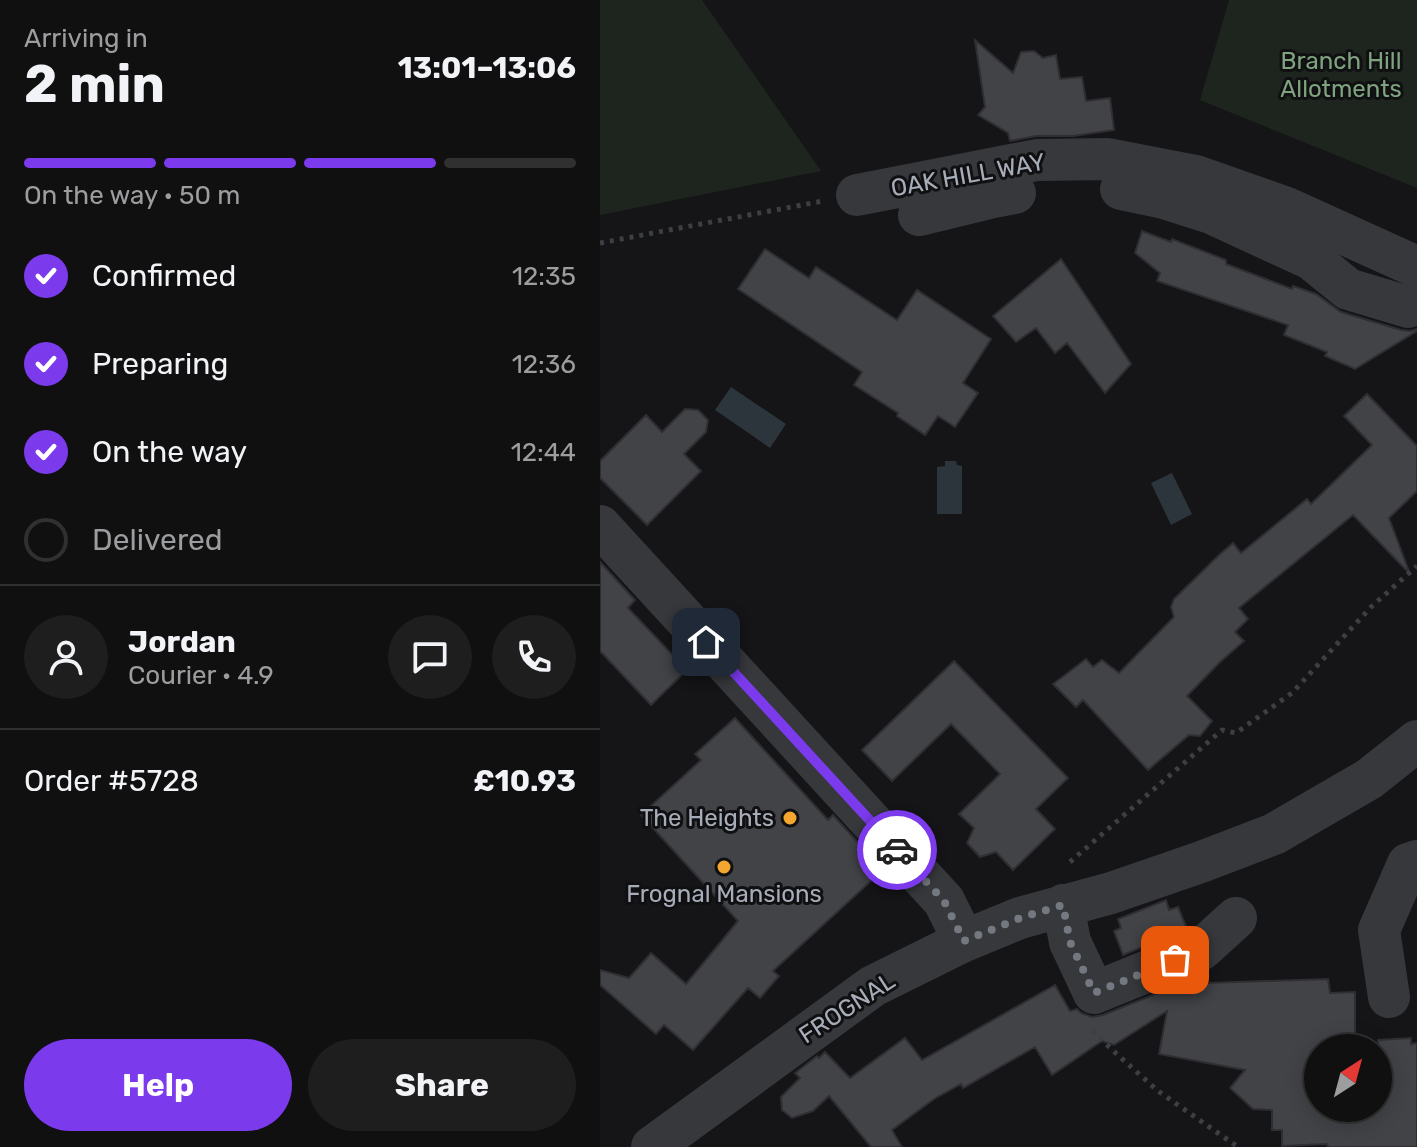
<!DOCTYPE html>
<html lang="en">
<head>
<meta charset="utf-8">
<style>
  :root { --surface:#101011; --page:#1e1e1f; --text:#f1f3f6; --muted:#9c9d9f; --line:#303031; --accent:#7c3aed }
  body { margin:0; font-family:Rubik,sans-serif; background:var(--page); color:var(--text); height:100vh; display:flex; flex-direction:column; font-size:30px; white-space:nowrap }
  * { box-sizing:border-box; margin:0 }
  p { font-size:26px; color:var(--muted) }
  .icon { flex:none; width:44px; height:44px; fill:none; stroke:currentColor; stroke-width:2; stroke-linecap:round; stroke-linejoin:round }
  .map { position:relative; flex:1; overflow:hidden }
  .drawer { display:flex; flex-direction:column; background:var(--surface); width:600px }
  .drawer>* { flex:none }
  .needle { width:52px; rotate:36deg }
  .buttons { position:absolute; left:704px; top:1034px; display:grid; gap:16px }
  .buttons a { display:grid; place-items:center; width:88px; height:88px; border-radius:50%; background:var(--surface); box-shadow:0 4px 20px #0003,0 0 0 2px var(--line); font-size:40px }
  .pin { position:absolute; display:grid; place-items:center; width:68px; height:68px; color:#fff; margin:-34px; border-radius:16px; box-shadow:0 4px 12px #0006 }
  .courier { position:absolute; display:grid; place-items:center; width:80px; height:80px; margin:-40px; border:6px solid #7c3aed; border-radius:50%; background:#fff; color:#222; box-shadow:0 2px 10px #0007 }
  .head em { font-style:normal; font-weight:700 }
  .head div { display:flex; flex-direction:column-reverse }
  .head { display:flex; align-items:center; justify-content:space-between; height:136px; padding:0 24px }
  h1 { font-size:52px; font-weight:700; line-height:60px }
  .bar { display:grid; grid-template-columns:repeat(4,1fr); gap:12px 8px; align-content:center; height:96px; padding:0 24px }
  .bar i { height:10px; border-radius:6px; background:var(--line) }
  .bar .on { background:var(--accent) }
  .bar p { grid-column:span 4 }
  .line { display:flex; align-items:center; gap:20px; padding:0 24px; border-top:2px solid var(--line) }
  .line div { flex:1 }
  .round { display:grid; place-items:center; flex:none; width:84px; height:84px; border-radius:42px; background:var(--page) }
  ol { padding:0 24px; list-style:none }
  li { display:flex; align-items:center; gap:24px; height:88px }
  li p { margin-inline-start:auto }
  li .icon { padding:8px; border-radius:50%; background:var(--accent); color:#fff; stroke-width:4 }
  li:last-child { color:var(--muted) }
  li i { width:44px; height:44px; border:4px solid var(--line); border-radius:50% }
  .action { display:flex; gap:16px; margin-top:auto; padding:16px 24px }
  .action a { flex:1; height:92px; border-radius:48px; background:var(--accent); color:#fff; font-size:32px; font-weight:700; line-height:92px; text-align:center }
  .action a+a { background:var(--page); color:var(--text) }
  main { display:flex; flex:1; min-height:0 }
  .map>svg:first-child { display:block }
  .green { fill:#1d251e }
  .water { fill:#2b353b }
  .building { fill:#414347; stroke:#2f2f33; stroke-width:2 }
  .lines { fill:none; stroke-linecap:round; stroke-linejoin:round }
  .path { stroke:#3c3f43; stroke-width:5; stroke-dasharray:4 6; stroke-linecap:butt }
  .minor { stroke:#36383c; stroke-width:42 }
  .done { stroke:#747880; stroke-width:8; stroke-dasharray:0 14.4 }
  .route { stroke:#7c3aed; stroke-width:10 }
  .poi-dot { fill:#f5a62f; stroke:#101012; stroke-width:3 }
  .labels { text-anchor:middle; stroke-width:6; stroke-linejoin:round; paint-order:stroke }
  .park-label { font-size:24px; fill:#7ea37e; stroke:#101012 }
  .street-label { font-size:24px; fill:#a7adb8; stroke:#101012 }
  .poi-label { font-size:24px; fill:#a7adb8; stroke:#101012; text-anchor:end }
</style>
</head>
<body>
<main>
<section class="drawer">
<div class="head"><div><h1>2 min</h1><p>Arriving in</p></div><em>13:01–13:06</em></div>
<div class="bar"><i class="on"></i><i class="on"></i><i class="on"></i><i></i><p>On the way · 50 m</p></div>
<ol>
<li><svg class="icon" aria-label="check" viewBox="0 0 24 24"><path d="M5 12l5 5 9-10"/></svg>Confirmed<p>12:35</p></li>
<li><svg class="icon" aria-label="check" viewBox="0 0 24 24"><path d="M5 12l5 5 9-10"/></svg>Preparing<p>12:36</p></li>
<li><svg class="icon" aria-label="check" viewBox="0 0 24 24"><path d="M5 12l5 5 9-10"/></svg>On the way<p>12:44</p></li>
<li><i></i>Delivered</li>
</ol>
<div class="line" style="height:144px"><a class="round"><svg class="icon" aria-label="person" viewBox="0 0 24 24"><circle cx="12" cy="8" r="4"/><path d="M4 21q1-7 8-7t8 7"/></svg></a><div><b>Jordan</b><p>Courier · 4.9</p></div><a class="round"><svg class="icon" aria-label="chat" viewBox="0 0 24 24"><path d="M4 5h16v11H9l-5 4z"/></svg></a><a class="round"><svg class="icon" aria-label="phone" viewBox="0 0 24 24"><path d="M5 4h4l2 5-3 2q2 4 5 5l2-3 5 2v4C11 20 4 13 5 4z"/></svg></a></div>
<div class="line" style="height:104px"><div>Order #5728</div><b>£10.93</b></div>
<div class="action"><a>Help</a><a>Share</a></div>
</section>
<div class="map">
<svg width="817" height="1147" viewBox="0 0 817 1147">
  <rect width="100%" height="100%" fill="#151517"/>
  <path class="green" d="M0 0H102L221 171 0 215Z
    M629 0H817V188L600 100Z"/>
  <path class="water" d="M131 387 186 424 170 448 115 410Z
    M345 461H356L357 465 362 466V514H337V467L345 466Z
    M572 473 592 514 571 525 551 483Z"/>
  <path class="building" d="M375 40 413 73 421 52 434 51 443 58 456 55 460 79 482 77 486 101 510 98 514 130 473 136H436L410 141 408 133 378 115 385 107Z
    M542 231 571 242 572 239 626 260V264L692 289 693 286 716 294 741 312 801 330 810 331 817 329V331L755 369 725 356 727 352 684 335 688 325 557 281 560 273 535 253Z
    M165 249 209 278 216 267 297 320 317 290 391 339 363 383 378 393 355 427 338 416 325 435 297 416 298 413 254 385 262 372 138 289Z
    M461 259 531 364 505 393 467 343 455 353 436 328 416 342 393 316Z
    M767 394 817 446V491L789 518 810 574 753 515 639 608 648 619 635 632 644 641 620 662 587 696 612 721 600 736 589 735 548 770 483 700 476 707 453 684 486 659 493 667 502 660 519 673 574 617 571 607 574 599 619 555 633 543 641 553 707 499 711 504 772 445 744 416Z
    M85 409 98 410 108 420 106 432 84 454 101 471 47 525 0 478V461L46 415 62 432Z
    M0 562 35 600 28 608 87 670 51 705 0 651Z
    M354 661 468 778 436 809 455 829 413 870 396 852 380 857 367 843 374 828 359 814 400 774 351 724 292 781 262 750Z
    M135 718 228 820 233 815 283 870 173 971 179 976 160 998 148 988 93 1050 64 1025 56 1034 0 985V970L29 978 51 953 86 984 138 921 41 815 101 760 95 754Z
    M566 900 569 910 578 907 587 929 523 955 514 931 521 928 518 919Z
    M605 974 607 983 728 979 730 993 755 992V1048H718V1108H778V1040L811 1038V1044L817 1043V1147H728L727 1144 682 1146V1130H672V1110L653 1109 630 1088 645 1070 559 1054 567 1011 514 1045 502 1041 452 1075 435 1047 363 1088 361 1084 334 1099 292 1130 302 1147H271L229 1096 213 1111 192 1118 182 1110 181 1097 200 1078 195 1073 217 1056 219 1058 225 1052 250 1078 305 1038 322 1060 455 985 470 1011 477 1009 481 1013 492 1017 503 1015Z"/>
  <g class="lines">
    <path class="path" d="M0 243 223 201
      M470 862 622 730 636 733 692 693 771 607 817 566
      M493 1030 509 1047 558 1091 638 1147"/>
    <path class="minor" d="M521 189 564 198 611 213 711 259 748 289 808 307 817 302
      M257 195 437 160 508 159 596 176 687 208 817 267
      M319 215 389 198 415 193
      M0 526 344 901 364 941
      M463 905 470 942 494 993 602 949 636 918
      M789 997 779 930 808 864 817 861
      M52 1147 273 986 364 941 420 918 511 893 601 862 674 834 769 779 817 741"/>
  </g>
  <g class="lines">
    <path class="done" d="M297 850 344 901 364 941 420 918 463 905 470 942 494 993 575 960"/>
    <path class="route" d="M106 642 297 850"/>
  </g>
  <g class="poi-dot">
    <circle cx="190" cy="818" r="8"/>
    <circle cx="124" cy="867" r="8"/>
  </g>
  <g class="labels">
    <g class="park-label">
      <text x="741" y="69">Branch Hill<tspan x="741" dy="28">Allotments</tspan></text>
    </g>
    <g class="street-label">
      <text transform="translate(368 175) rotate(-10)" y="8">OAK HILL WAY</text>
      <text transform="translate(247 1008) rotate(-33)" y="8">FROGNAL</text>
    </g>
    <g class="poi-label">
      <text x="174" y="826">The Heights</text>
      <text x="124" y="902" text-anchor="middle">Frognal Mansions</text>
    </g>
  </g>
</svg>
<div class="buttons">
<a><svg class="needle" viewBox="-14 -14 28 28"><path d="M0-13l5 13h-10z" fill="#e53935"/><path d="M0 13l5-13h-10z" fill="#9c9d9f"/></svg></a>
</div>
<div class="pin" style="left:575px;top:960px;background:#ea580c"><svg class="icon" aria-label="bag" viewBox="0 0 24 24"><path d="M5 8h14l-1 12H6zM9 8a3 3 0 0 1 6 0"/></svg></div>
<div class="pin" style="left:106px;top:642px;background:#1f2937"><svg class="icon" aria-label="home" viewBox="0 0 24 24"><path d="M3 11l9-7 9 7M6 9v11h12V9"/></svg></div>
<div class="courier" style="left:297px;top:850px"><svg class="icon" aria-label="car" viewBox="0 0 24 24"><path d="M5 17H2v-5l4-1 3-4h7l3 4 3 1v5h-3M9 17h6M6 11h13"/><circle cx="7" cy="17" r="2"/><circle cx="17" cy="17" r="2"/></svg></div>
</div>
</main>
</body>
</html>
